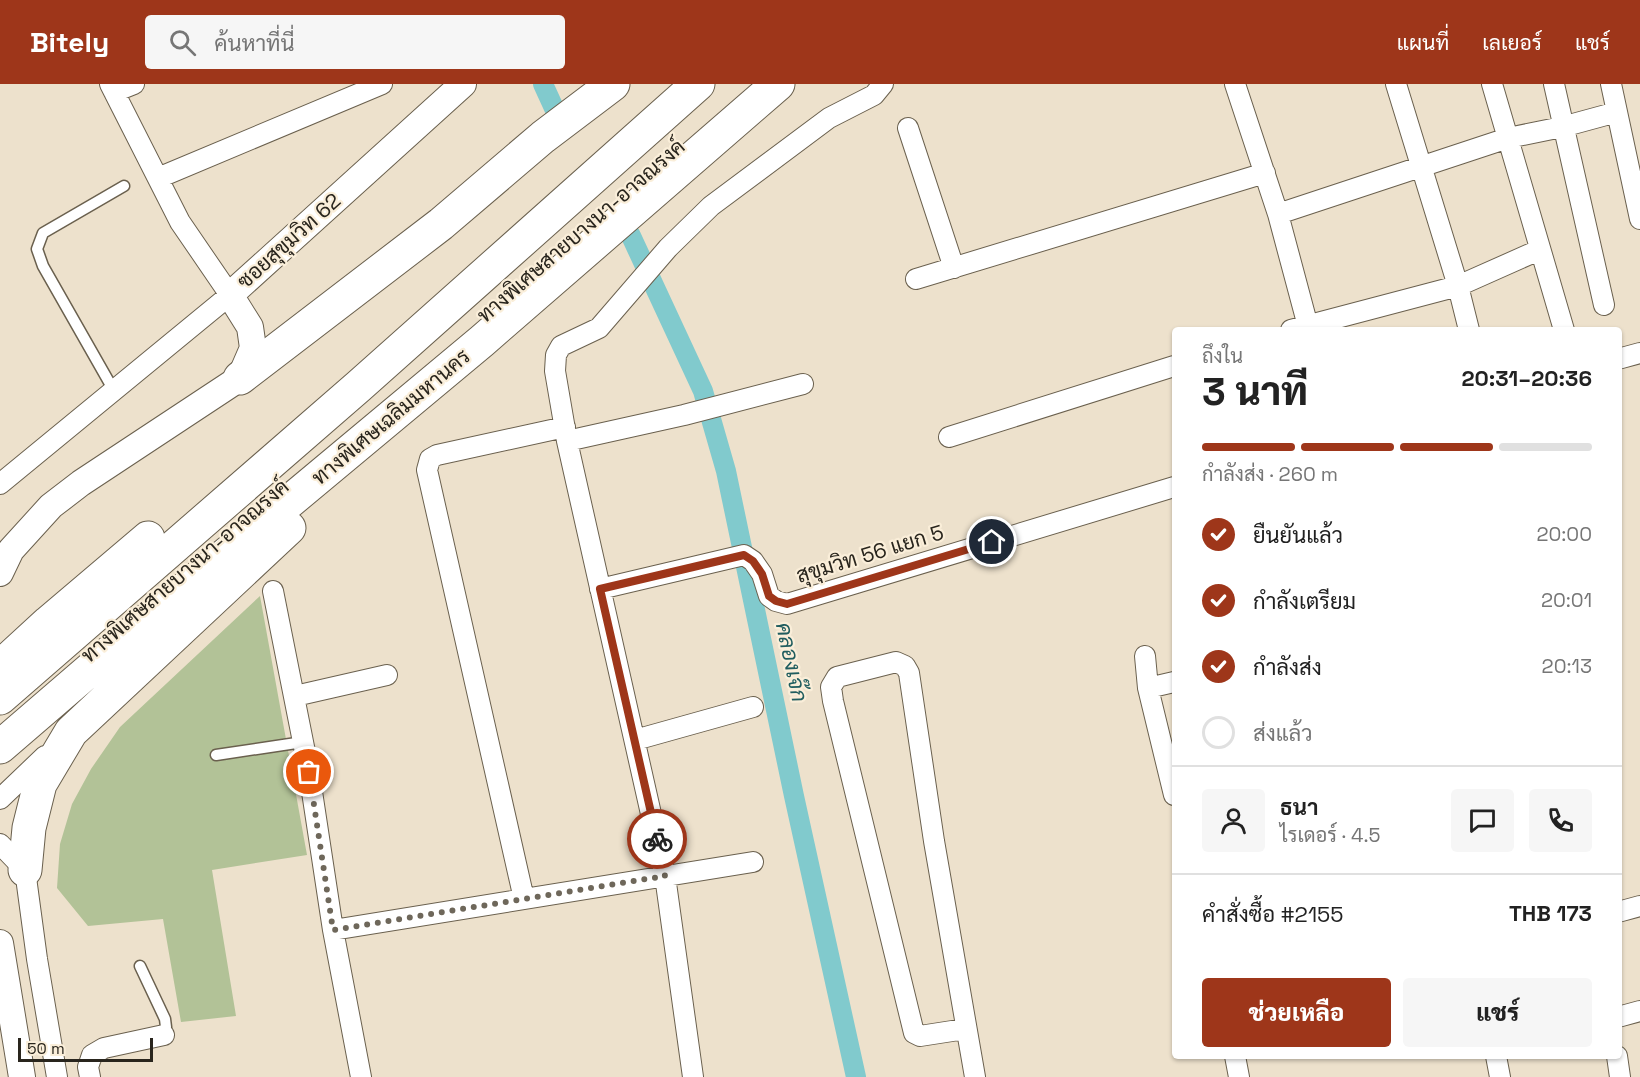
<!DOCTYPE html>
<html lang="th">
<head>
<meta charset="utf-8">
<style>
  :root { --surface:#fff; --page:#f6f6f6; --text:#222; --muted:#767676; --line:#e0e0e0; --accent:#9e361a }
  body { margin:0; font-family:"Space Grotesk",Sarabun,sans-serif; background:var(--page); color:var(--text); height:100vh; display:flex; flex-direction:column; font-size:22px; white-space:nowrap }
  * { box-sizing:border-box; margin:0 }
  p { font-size:20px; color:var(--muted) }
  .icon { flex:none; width:33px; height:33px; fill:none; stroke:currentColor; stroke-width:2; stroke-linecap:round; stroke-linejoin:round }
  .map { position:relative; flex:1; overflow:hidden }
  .drawer { position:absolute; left:1172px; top:243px; width:450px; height:732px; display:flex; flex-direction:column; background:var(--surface); border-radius:6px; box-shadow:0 2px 4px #0004 }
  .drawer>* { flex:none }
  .scale { position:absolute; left:18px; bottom:15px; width:135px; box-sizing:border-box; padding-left:6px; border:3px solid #29251d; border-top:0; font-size:16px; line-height:21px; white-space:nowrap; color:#29251d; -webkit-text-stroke:4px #faeed9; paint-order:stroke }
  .pin { position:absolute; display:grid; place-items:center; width:51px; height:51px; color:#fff; margin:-26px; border:3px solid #fff; border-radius:50%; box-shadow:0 2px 6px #0007 }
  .courier { position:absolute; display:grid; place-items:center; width:60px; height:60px; margin:-30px; border:4px solid #9e361a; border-radius:50%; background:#fff; color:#222; box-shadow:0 2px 8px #0007 }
  .summary em { font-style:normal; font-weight:800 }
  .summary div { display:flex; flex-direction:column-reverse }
  .summary { display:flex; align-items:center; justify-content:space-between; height:102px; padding:0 30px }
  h1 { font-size:39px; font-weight:800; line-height:45px }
  .bar { display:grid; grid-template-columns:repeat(4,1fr); gap:9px 6px; align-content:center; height:72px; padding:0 30px }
  .bar i { height:8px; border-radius:4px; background:var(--line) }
  .bar .selected { background:var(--accent) }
  .bar p { grid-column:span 4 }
  .line { display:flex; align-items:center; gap:15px; padding:0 30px; border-top:2px solid var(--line) }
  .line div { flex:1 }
  .round { display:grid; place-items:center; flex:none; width:63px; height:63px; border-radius:6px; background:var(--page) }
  ol { padding:0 30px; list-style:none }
  li { display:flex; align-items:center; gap:18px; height:66px }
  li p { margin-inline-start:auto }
  li .icon { padding:6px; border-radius:50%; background:var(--accent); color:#fff; stroke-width:4 }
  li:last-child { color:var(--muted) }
  li i { width:33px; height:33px; border:3px solid var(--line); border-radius:50% }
  .action { display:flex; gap:12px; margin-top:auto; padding:12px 30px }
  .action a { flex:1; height:69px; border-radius:6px; background:var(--accent); color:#fff; font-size:24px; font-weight:800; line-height:69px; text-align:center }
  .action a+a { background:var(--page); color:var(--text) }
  header { display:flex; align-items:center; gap:36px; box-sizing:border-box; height:84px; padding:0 30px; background:var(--accent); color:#fff }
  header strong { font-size:28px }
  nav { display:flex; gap:33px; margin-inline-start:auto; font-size:21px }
  .search { width:420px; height:54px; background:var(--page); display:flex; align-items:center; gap:15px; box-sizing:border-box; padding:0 21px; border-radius:6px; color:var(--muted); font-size:22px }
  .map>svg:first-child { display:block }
  .green { fill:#b2c297 }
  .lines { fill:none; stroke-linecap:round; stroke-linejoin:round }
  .canal { stroke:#81cacd; stroke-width:20 }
  .service-casing { stroke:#6a604e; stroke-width:13 }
  .minor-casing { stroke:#6a604e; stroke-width:22 }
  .tertiary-casing { stroke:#6a604e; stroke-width:28 }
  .motorway-casing { stroke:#6a604e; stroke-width:35 }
  .service { stroke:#fff; stroke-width:10 }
  .minor { stroke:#fff; stroke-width:20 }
  .tertiary { stroke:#fff; stroke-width:26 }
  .motorway { stroke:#fff; stroke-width:33 }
  .done { stroke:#6e675a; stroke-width:6; stroke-dasharray:0 10.8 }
  .route { stroke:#9e361a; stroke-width:8 }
  .labels { text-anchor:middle; stroke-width:4.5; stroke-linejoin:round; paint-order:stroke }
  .street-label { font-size:21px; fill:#29251d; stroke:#faeed9 }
  .water-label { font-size:22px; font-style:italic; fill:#205d5f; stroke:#faeed9 }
</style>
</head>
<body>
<header>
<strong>Bitely</strong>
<div class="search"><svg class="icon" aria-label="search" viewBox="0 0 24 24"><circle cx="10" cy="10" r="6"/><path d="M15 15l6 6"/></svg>ค้นหาที่นี่</div>
<nav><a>แผนที่</a><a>เลเยอร์</a><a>แชร์</a></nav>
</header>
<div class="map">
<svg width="1640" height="993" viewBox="0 0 1640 993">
  <rect width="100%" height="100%" fill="#ede1cc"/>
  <path class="green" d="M260 512 307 771 212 786 236 932 181 938 163 835 88 842 57 804 60 760 72 720 91 685 120 643Z"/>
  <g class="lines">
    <path class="canal" d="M543 0 554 24
      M631 152 703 307 726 387 794 712 856 993"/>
    <defs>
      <path id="service" d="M113 305 43 182 37 165 43 149 124 102
        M216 671 303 658
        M140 882 165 935 166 943 164 951"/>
      <path id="minor" d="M1235 0 1278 130 1309 246
        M1396 0 1458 202 1469 246
        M1492 0 1564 246
        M1554 0 1604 221
        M1611 0 1640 135
        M114 8 134 0
        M908 44 954 184
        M158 94 382 0
        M1278 130 1508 54 1562 43 1617 28
        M916 195 1265 89
        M1291 246 1458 202 1539 166
        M1618 275 1640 269
        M949 353 1174 282
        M567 357 684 331 803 300
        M0 400 230 211 180 138 110 0
        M600 505 744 471 753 477 762 490 769 512 776 517 787 520 1174 403
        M273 507 309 688 333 846 361 993
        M1145 572 1148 604 1174 711
        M1148 604 1174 598
        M295 612 387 591
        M635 656 753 623
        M0 715 45 672
        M0 760 25 786 37 875 57 993
        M524 815 427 386 430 375 437 371 565 343
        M1618 828 1640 822
        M333 846 753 778
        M1618 933 1640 927
        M965 945 920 952 914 949 833 617 831 603 837 593 896 578 905 582 909 589 934 757 975 993
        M1235 972 1239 993
        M1496 972 1500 993
        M1617 972 1620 993
        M90 993 88 983 92 971 104 964 164 951
        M693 993 665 792 567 357 555 287 556 271 561 262 599 244 668 164 711 122 829 34 874 11 883 0"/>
      <path id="tertiary" d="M0 489 11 466 51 422 81 399 240 294 253 264 250 243 230 211 463 0
        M0 859 22 993"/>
      <path id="motorway" d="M240 294 441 140 543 53 613 0
        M0 583 49 538 148 454
        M0 614 359 302 698 0
        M0 663 151 533 482 257 778 0
        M25 786 29 744 40 700 71 648 289 444"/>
    </defs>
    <use href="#service" class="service-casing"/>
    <use href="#minor" class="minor-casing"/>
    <use href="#tertiary" class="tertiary-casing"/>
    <use href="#motorway" class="motorway-casing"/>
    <use href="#service" class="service"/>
    <use href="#minor" class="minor"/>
    <use href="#tertiary" class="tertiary"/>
    <use href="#motorway" class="motorway"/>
  </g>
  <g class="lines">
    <path class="done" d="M309 688 333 846 665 792 657 755"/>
    <path class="route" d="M657 755 600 505 744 471 753 477 762 490 769 512 776 517 787 520 992 458"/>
  </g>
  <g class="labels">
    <g class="street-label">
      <text transform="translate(581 147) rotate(-41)" y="7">ทางพิเศษสายบางนา-อาจณรงค์</text>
      <text transform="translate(289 157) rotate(-42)" y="7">ซอยสุขุมวิท 62</text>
      <text transform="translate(391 333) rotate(-40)" y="7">ทางพิเศษเฉลิมมหานคร</text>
      <text transform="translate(870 470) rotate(-17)" y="7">สุขุมวิท 56 แยก 5</text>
      <text transform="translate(185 487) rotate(-41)" y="7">ทางพิเศษสายบางนา-อาจณรงค์</text>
    </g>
    <g class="water-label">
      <text transform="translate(792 578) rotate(78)" y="8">คลองเจ๊ก</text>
    </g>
  </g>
</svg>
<div class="scale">50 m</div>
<div class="pin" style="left:309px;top:688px;background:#ea580c"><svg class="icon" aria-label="bag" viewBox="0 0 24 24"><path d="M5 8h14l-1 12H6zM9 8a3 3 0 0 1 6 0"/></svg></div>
<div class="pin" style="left:992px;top:458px;background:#1f2937"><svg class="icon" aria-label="home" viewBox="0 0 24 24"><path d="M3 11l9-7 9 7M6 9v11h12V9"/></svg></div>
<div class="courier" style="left:657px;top:755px"><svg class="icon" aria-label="bike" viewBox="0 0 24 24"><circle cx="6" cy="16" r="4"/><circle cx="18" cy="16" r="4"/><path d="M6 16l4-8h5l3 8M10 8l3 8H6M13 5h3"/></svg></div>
<section class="drawer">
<div class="summary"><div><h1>3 นาที</h1><p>ถึงใน</p></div><em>20:31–20:36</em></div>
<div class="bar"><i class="selected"></i><i class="selected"></i><i class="selected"></i><i></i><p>กำลังส่ง · 260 m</p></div>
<ol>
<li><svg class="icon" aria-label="check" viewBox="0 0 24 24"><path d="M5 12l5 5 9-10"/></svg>ยืนยันแล้ว<p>20:00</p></li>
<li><svg class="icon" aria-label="check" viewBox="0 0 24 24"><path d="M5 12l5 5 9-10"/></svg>กำลังเตรียม<p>20:01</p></li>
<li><svg class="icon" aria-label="check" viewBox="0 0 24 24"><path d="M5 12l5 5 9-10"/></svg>กำลังส่ง<p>20:13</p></li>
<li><i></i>ส่งแล้ว</li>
</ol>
<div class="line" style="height:108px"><a class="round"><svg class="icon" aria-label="person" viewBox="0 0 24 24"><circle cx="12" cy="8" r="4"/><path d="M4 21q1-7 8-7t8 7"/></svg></a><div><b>ธนา</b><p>ไรเดอร์ · 4.5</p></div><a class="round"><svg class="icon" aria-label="chat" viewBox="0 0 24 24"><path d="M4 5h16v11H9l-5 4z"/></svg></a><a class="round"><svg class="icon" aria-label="phone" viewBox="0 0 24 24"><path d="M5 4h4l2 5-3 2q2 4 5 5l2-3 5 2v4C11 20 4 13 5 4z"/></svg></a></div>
<div class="line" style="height:78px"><div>คำสั่งซื้อ #2155</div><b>THB 173</b></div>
<div class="action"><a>ช่วยเหลือ</a><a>แชร์</a></div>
</section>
</div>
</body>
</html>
